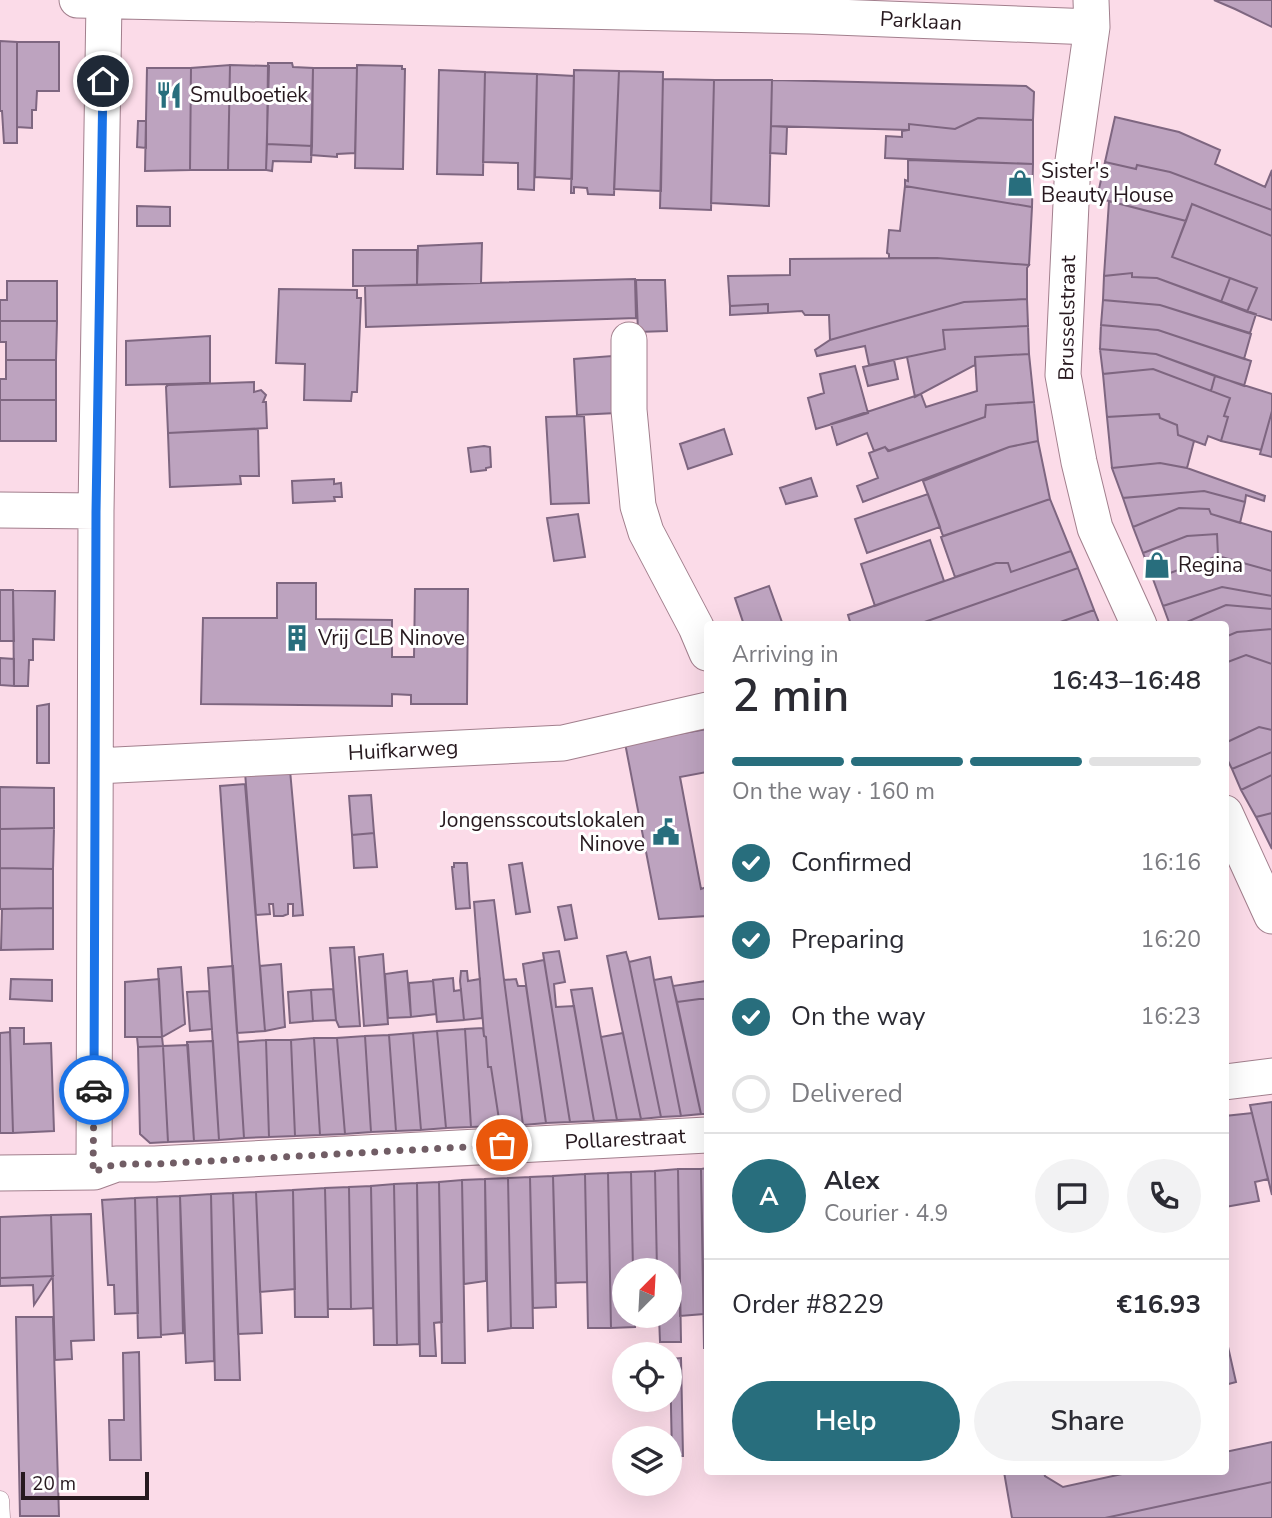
<!DOCTYPE html>
<html lang="en">
<head>
<meta charset="utf-8">
<style>
  :root { --surface:#fff; --page:#f2f2f3; --text:#2b2b33; --muted:#7c7c81; --line:#e1e1e2; --accent:#286e7d }
  body { margin:0; font-family:"Nunito Sans",sans-serif; background:var(--page); color:var(--text); height:100vh; display:flex; flex-direction:column; font-size:26px; white-space:nowrap }
  * { box-sizing:border-box; margin:0 }
  p { font-size:23px; color:var(--muted) }
  .icon { flex:none; width:38px; height:38px; fill:none; stroke:currentColor; stroke-width:2; stroke-linecap:round; stroke-linejoin:round }
  .map { position:relative; flex:1; overflow:hidden }
  .sheet { position:absolute; left:704px; top:621px; width:525px; height:854px; display:flex; flex-direction:column; background:var(--surface); border-radius:7px; box-shadow:0 7px 28px #0002 }
  .sheet>* { flex:none }
  .needle { width:46px; rotate:24deg }
  .tools { position:absolute; left:612px; top:1258px; display:grid; gap:14px }
  .tools a { display:grid; place-items:center; width:70px; height:70px; border-radius:50%; background:var(--surface); box-shadow:0 7px 28px #0002; font-size:35px }
  .scale { position:absolute; left:21px; bottom:18px; width:128px; box-sizing:border-box; padding-left:7px; border:4px solid #27191f; border-top:0; font-size:19px; line-height:24px; white-space:nowrap; color:#27191f; -webkit-text-stroke:5px #fff; paint-order:stroke }
  .pin { position:absolute; display:grid; place-items:center; width:60px; height:60px; color:#fff; margin:-30px; border:4px solid #fff; border-radius:50%; box-shadow:0 2px 7px #0007 }
  .courier { position:absolute; display:grid; place-items:center; width:70px; height:70px; margin:-35px; border:5px solid #1a73e8; border-radius:50%; background:#fff; color:#222; box-shadow:0 2px 9px #0007 }
  .head em { font-style:normal; font-weight:600 }
  .head div { display:flex; flex-direction:column-reverse }
  .head { display:flex; align-items:center; justify-content:space-between; height:119px; padding:0 28px }
  h1 { font-size:46px; font-weight:600; line-height:52px }
  .bar { display:grid; grid-template-columns:repeat(4,1fr); gap:10px 7px; align-content:center; height:84px; padding:0 28px }
  .bar i { height:9px; border-radius:5px; background:var(--line) }
  .bar .on { background:var(--accent) }
  .bar p { grid-column:span 4 }
  .line { display:flex; align-items:center; gap:18px; padding:0 28px; border-top:2px solid var(--line) }
  .line div { flex:1 }
  .round { display:grid; place-items:center; flex:none; width:74px; height:74px; border-radius:37px; background:var(--page) }
  ol { padding:0 28px; list-style:none }
  li { display:flex; align-items:center; gap:21px; height:77px }
  li p { margin-inline-start:auto }
  li .icon { padding:7px; border-radius:50%; background:var(--accent); color:#fff; stroke-width:4 }
  li:last-child { color:var(--muted) }
  li i { width:38px; height:38px; border:4px solid var(--line); border-radius:50% }
  .action { display:flex; gap:14px; margin-top:auto; padding:14px 28px }
  .action a { flex:1; height:80px; border-radius:42px; background:var(--accent); color:#fff; font-size:28px; font-weight:600; line-height:80px; text-align:center }
  .action a+a { background:var(--page); color:var(--text) }
  .map>svg:first-child { display:block }
  .building { fill:#bda3bf; stroke:#7e6680; stroke-width:2 }
  .lines { fill:none; stroke-linecap:round; stroke-linejoin:round }
  .service-casing { stroke:#a27f8d; stroke-width:19 }
  .minor-casing { stroke:#a27f8d; stroke-width:37 }
  .service { stroke:#fff; stroke-width:18 }
  .minor { stroke:#fff; stroke-width:35 }
  .done { stroke:#715d65; stroke-width:7; stroke-dasharray:0 12.6 }
  .route { stroke:#1a73e8; stroke-width:9 }
  .labels { text-anchor:middle; stroke-width:6; stroke-linejoin:round; paint-order:stroke }
  .street-label { font-size:21px; fill:#27191f; stroke:#fff }
  .poi-label { font-size:21px; fill:#27191f; stroke:#fff; text-anchor:start }
</style>
</head>
<body>
<div class="map">
<svg width="1272" height="1518" viewBox="0 0 1272 1518">
  <rect width="100%" height="100%" fill="#fbdbe8"/>
  <path class="building" d="M1214 0H1272V27L1235 9Z
    M0 41 17 42V143H4L2 111H0Z
    M17 42H59V91H37L36 110H32V128L17 127Z
    M268 63H292L293 67 313 68 312 146 267 144Z
    M230 65 269 66 266 170H228Z
    M230 65 228 170H190L191 68Z
    M357 65 402 66V69H405L403 169 355 168Z
    M147 68H191L190 170 145 171Z
    M313 68H357L355 153 337 154V157L311 155Z
    M439 70 485 72 483 175 437 174Z
    M574 70 619 71 614 195 588 194 587 188 574 187V193H571Z
    M619 71 663 72 661 191 614 189Z
    M485 72 537 74 534 190 518 189V163L483 162Z
    M537 74 574 76 572 179 535 177Z
    M663 79 714 80 711 210 660 208Z
    M714 80H772L769 206 711 203Z
    M772 80 1026 86 1034 92 1033 120 978 118 955 129 909 124V130L771 126Z
    M1115 117 1179 132 1220 150 1215 164 1265 187 1272 170V210L1170 172 1137 165 1136 169 1105 162Z
    M978 118 1033 120V164L885 158 886 136 902 137V131L909 130V124L955 129Z
    M138 121H146V148L137 147Z
    M771 126 787 127 786 154 770 153Z
    M267 144 312 146 311 162 273 161 272 171 266 170Z
    M908 160 1033 164 1032 207 905 186V180L908 181Z
    M1105 162 1136 169 1137 165 1170 172 1272 210V236L1192 204 1186 221 1097 198Z
    M905 186 1032 207 1029 265 937 258H889V254L887 253 889 230 900 231Z
    M1109 201 1186 221 1172 257 1230 278 1221 302 1157 278 1132 277V273L1104 276Z
    M1192 204 1272 236V320L1247 312 1257 288 1172 257Z
    M137 206 170 207V226H137Z
    M482 243 481 283 417 285 418 246Z
    M353 250H417V285L353 286Z
    M937 258 1029 265 1027 268V299L964 302 830 340 829 315H805L802 311 768 313V304L730 306 728 276 790 275V259Z
    M1132 273V277L1157 278 1256 314 1250 333 1160 305 1103 300 1104 276Z
    M1230 278 1257 288 1247 312 1221 302Z
    M635 279 636 318 366 327 365 286Z
    M636 280H665L667 331 638 332Z
    M7 281H57V321H0V300H7Z
    M279 289 357 290V298H361L357 392H352L351 401 304 400 305 364 276 363Z
    M1027 299 1028 326 943 330 945 349 869 365 865 346 817 356 815 350 830 340 964 302Z
    M1103 300 1160 305 1251 334 1244 359 1158 330 1101 325Z
    M768 304V313L730 315V306Z
    M0 321H57L56 360H6V342H0Z
    M1101 325 1158 330 1251 361 1244 386 1156 354 1100 349Z
    M1028 326 1029 354 975 357V365L915 397 907 357 945 349 943 330Z
    M210 336V383L126 385V341Z
    M1100 349 1156 354 1215 376 1211 391 1153 369 1103 374Z
    M1029 354 1034 402 986 405 985 417 888 451 885 447 874 451 867 433 837 445 831 424 921 394 926 407 977 391 975 357Z
    M612 356 616 413 577 415 574 359Z
    M6 360H56V400H0V379H6Z
    M894 360 898 379 868 386 863 367Z
    M855 366 868 413 816 429 808 398 824 393 820 374Z
    M1153 369 1230 398 1224 416 1228 417 1221 441 1208 436 1205 445 1178 435 1177 425 1160 418 1159 414 1107 417 1103 374Z
    M1215 376 1272 394V411L1261 450 1221 441 1228 417 1224 416 1230 398 1211 391Z
    M254 382V392L261 390 266 395 263 402H266L267 428 168 433 166 387 168 385Z
    M0 400H56V441H0Z
    M1034 402 1038 441 1009 447 863 502 857 486 878 478 869 453 885 447 889 451 985 417 986 405Z
    M1272 411V457L1260 454Z
    M1159 414 1160 418 1177 425 1178 435 1194 441 1187 468 1160 463 1112 468 1107 417Z
    M584 416 589 503 551 504 546 417Z
    M258 429 259 476H240L241 484 170 487 168 433Z
    M724 429 732 454 688 469 680 444Z
    M1038 441 1050 499 943 536 923 481 1009 447Z
    M484 446 490 447 491 467 486 468V470L471 472 468 448Z
    M1160 463 1187 468 1265 496 1264 501 1246 495 1245 502 1204 491 1123 498 1112 468Z
    M811 478 817 496 786 504 780 488Z
    M334 479V484L341 483 342 497H334L335 501 293 503 292 481Z
    M1204 491 1245 502 1240 523 1211 514 1209 509 1179 508 1133 527 1123 498Z
    M928 494 940 527 867 553 855 519Z
    M1050 499 1071 551 1011 572 1008 563H996L955 577 941 537Z
    M1179 508 1209 509 1211 514 1272 532V571L1218 556 1217 534 1187 536 1143 553 1133 527Z
    M578 514 585 557 554 561 547 518Z
    M1217 534 1218 556 1153 579 1143 553 1187 536Z
    M930 540 944 581 875 606 861 564Z
    M1071 551 1078 568 916 625H851L848 615 996 563H1008L1011 572Z
    M1218 556 1272 571V596L1222 587 1163 606 1153 579Z
    M1078 568 1094 610 1052 625H916Z
    M277 583H316V619L392 620V657H414L415 589H468L467 704H411V695L392 694V706L201 704 203 618H277Z
    M769 586 783 625H744L735 598Z
    M1222 587 1272 596V609L1226 605 1180 625H1170L1163 606Z
    M0 590H13L14 641H0Z
    M13 590 55 591 54 640 33 639V660H29L28 686H14Z
    M1226 605 1272 609V629L1237 632 1225 637V625H1180Z
    M1094 610 1100 625H1052Z
    M1272 629V664L1246 655 1225 663V637L1237 632Z
    M1246 655 1272 664V730L1259 727 1225 743V663Z
    M0 658 14 659V686L0 685Z
    M49 704V763H37V706Z
    M1259 727 1272 730V752L1232 769 1225 755V743Z
    M707 729V772L680 777 701 889 707 887V916L659 919 625 743Z
    M1272 752V775L1241 790 1232 769Z
    M290 770 303 915 293 916V904H288V914L283 916H274L273 904H269L270 914 256 915 245 772Z
    M1272 775V813L1256 817 1241 790Z
    M245 784 265 1031 237 1033 220 786Z
    M0 787 54 788V828L0 829Z
    M371 795 374 833 352 835 349 796Z
    M1272 813V849L1256 817Z
    M54 828 53 869 0 868V829Z
    M374 833 377 867 354 868 352 835Z
    M454 863H467L470 908 456 909 452 867H454Z
    M522 863 530 912 516 914 509 865Z
    M0 868 53 869V908L0 909Z
    M494 900 504 980 523 1125 500 1126 491 1067H488L486 1037 484 1036 474 902Z
    M571 905 577 938 565 940 558 907Z
    M53 908V949L1 950 2 909Z
    M354 947 360 1026 339 1027 336 1020 330 948Z
    M559 951 565 982 554 984 556 1007 574 1006 594 1121 570 1122 543 953Z
    M626 952 629 962 661 1117 641 1119 614 991 607 956Z
    M383 954 388 1024 364 1026 359 957Z
    M650 957 654 980 681 1116 661 1117 629 962Z
    M544 960 570 1122 546 1123 523 964Z
    M281 964 285 1027 265 1031 260 966Z
    M233 966 244 1138 219 1140 208 968Z
    M181 967 185 1024 162 1037 158 969Z
    M407 971 411 1017 388 1018 385 974Z
    M461 971H467L468 981 480 979 482 1018 464 1020 460 981Z
    M671 977 673 986 701 1114 681 1116 654 980Z
    M453 978 454 991 461 990 464 1020 437 1022 433 980Z
    M11 979 52 980V1001L10 999Z
    M159 979 162 1037H125V982Z
    M516 979 518 986H526L546 1123 523 1125 504 980Z
    M433 981 436 1014 411 1017 409 983Z
    M706 981 707 998 677 1002 673 986Z
    M592 988 601 1037 617 1120 594 1121 571 990Z
    M333 989 336 1020 313 1021 311 990Z
    M311 990 313 1021 290 1023 288 992Z
    M209 991 212 1029 190 1031 187 992Z
    M707 998V1114H701L677 1002Z
    M10 1028H24V1044L51 1043 54 1131 13 1133Z
    M483 1028 484 1036 486 1037 488 1067H491L500 1126 471 1127 465 1029Z
    M465 1029 471 1127 446 1128 437 1031Z
    M437 1031 446 1128 421 1130 413 1033Z
    M10 1032 13 1133H0V1033Z
    M413 1033 421 1130 396 1131 389 1035Z
    M623 1033 631 1072 641 1119 617 1120 601 1037Z
    M389 1035 396 1131 371 1132 365 1036Z
    M365 1036 371 1132 345 1134 337 1038Z
    M137 1037H162L163 1046 138 1047Z
    M314 1038 320 1135 295 1136 291 1040Z
    M314 1038H337L345 1134 320 1135Z
    M266 1040 269 1137 244 1138 238 1042Z
    M266 1040H291L295 1136 269 1137Z
    M213 1041 219 1140 194 1141 187 1042Z
    M188 1045 194 1141 168 1142 163 1046Z
    M163 1046 168 1142 150 1143 140 1134 138 1047Z
    M1272 1102V1195L1250 1105Z
    M1252 1113 1268 1179 1255 1182 1259 1201 1225 1207V1116Z
    M707 1168V1348H704L701 1169Z
    M678 1169H701L704 1314 680 1316Z
    M678 1169 681 1342H660L659 1316H670V1270H657L655 1171Z
    M655 1171 657 1270H633L631 1172Z
    M631 1172 633 1270H625V1316H634L635 1327 611 1328 608 1173Z
    M608 1173 611 1328H588L585 1174Z
    M585 1174 587 1282 556 1283 553 1176Z
    M553 1176 556 1307 533 1308 530 1177Z
    M530 1177 533 1328H511L508 1178Z
    M508 1178 511 1328 488 1331 485 1179Z
    M485 1179 486 1281 464 1284 462 1180Z
    M462 1180 465 1363H442L439 1182Z
    M439 1182 442 1322 434 1323 436 1356H420L417 1183Z
    M417 1183 419 1344 397 1345 394 1184Z
    M394 1184 397 1345H374L371 1186Z
    M371 1186 373 1308 351 1309 349 1187Z
    M349 1187 351 1309H328L325 1188Z
    M325 1188 328 1317H295L293 1190Z
    M293 1190 295 1289 260 1292 256 1192Z
    M256 1192 262 1333 238 1334 233 1193Z
    M233 1193 240 1380H215L211 1194Z
    M211 1194 214 1361 186 1363 180 1196Z
    M180 1196 183 1333 161 1335 157 1197Z
    M157 1197 161 1337 138 1338 135 1198Z
    M135 1198 138 1313 115 1314 114 1285H108L102 1200Z
    M91 1214 94 1340 71 1341 72 1359 55 1360 51 1215Z
    M51 1215 53 1276 0 1278V1217Z
    M53 1276 34 1305 33 1285 0 1286V1278Z
    M16 1317H53L59 1516H20Z
    M1226 1338 1236 1382 1225 1385V1338Z
    M139 1352 141 1460H110L109 1420H124L123 1353Z
    M681 1358 683 1456H672L670 1359Z
    M1272 1442V1482L1105 1518H1012L1004 1472H1044L1045 1476 1063 1487 1131 1472H1225V1452Z
    M1272 1482V1518H1105Z"/>
  <g class="lines">
    <defs>
      <path id="service" d="M0 1500 1 1518"/>
      <path id="minor" d="M77 0 810 16 1092 27
        M1091 0 1092 27 1073 161 1063 375 1079 462 1095 528 1139 625
        M629 340V410L638 506 646 532 696 627 707 653
        M0 510 96 511
        M96 766 563 743 707 710
        M1225 813 1272 916
        M1225 1082 1272 1076
        M94 1172 96 511 104 1
        M0 1173 94 1172 116 1164H155L707 1135"/>
    </defs>
    <use href="#service" class="service-casing"/>
    <use href="#minor" class="minor-casing"/>
    <use href="#service" class="service"/>
    <use href="#minor" class="minor"/>
  </g>
  <g class="lines">
    <path class="done" d="M94 1090 93 1172 116 1164H155L502 1145"/>
    <path class="route" d="M94 1090 96 512 103 81"/>
  </g>
  <defs>
    <symbol id="restaurant-bare" viewBox="-9 -9 18 18"><path d="M-5-6h1v4h1v-4h1v4h1v-4h1v5L-1.5 .5V6h-2V.5L-5-1ZM5-6V6H3V1.5H1.5Q1.5-4 5-6Z" fill="#286e7d" stroke="#fff" stroke-width="2.5" paint-order="stroke"/></symbol>
    <symbol id="shop-bare" viewBox="-9 -9 18 18"><path d="M-5-2.5h2.3a2.7 3.5 0 0 1 5.4 0H5L5.5 6h-11ZM-1.5-2.5h3a1.5 2.3 0 0 0-3 0Z" fill="#286e7d" stroke="#fff" stroke-width="2.5" paint-order="stroke"/></symbol>
    <symbol id="building-bare" viewBox="-9 -9 18 18"><path d="M-4-6H4V6H1V3H-1V6H-4ZM-2.5-4.3h1.7v1.8h-1.7ZM.8-4.3h1.7v1.8H.8ZM-2.5-1h1.7V.8h-1.7ZM.8-1h1.7V.8H.8Z" fill="#286e7d" stroke="#fff" stroke-width="2.5" paint-order="stroke"/></symbol>
    <symbol id="civic-bare" viewBox="-9 -9 18 18"><path d="M-.6-6.5H3V-4.5H.6V-3L4-1V1h2V6H-6V1h2V-1L-.6-3ZM-1.2 2.5V6h2.4V2.5Z" fill="#286e7d" stroke="#fff" stroke-width="2.5" paint-order="stroke"/></symbol>
  </defs>
  <g fill-rule="evenodd">
    <use href="#restaurant-bare" x="150" y="76" width="38" height="38"/>
    <use href="#shop-bare" x="1001" y="164" width="38" height="38"/>
    <use href="#shop-bare" x="1138" y="546" width="38" height="38"/>
    <use href="#building-bare" x="278" y="619" width="38" height="38"/>
    <use href="#civic-bare" x="647" y="813" width="38" height="38"/>
  </g>
  <g class="labels">
    <g class="street-label">
      <text transform="translate(921 21) rotate(3)" y="7">Parklaan</text>
      <text transform="translate(1067 318) rotate(-89)" y="7">Brusselstraat</text>
      <text transform="translate(403 750) rotate(-3)" y="7">Huifkarweg</text>
      <text transform="translate(625 1139) rotate(-3)" y="7">Pollarestraat</text>
    </g>
    <g class="poi-label">
      <text x="190" y="102">Smulboetiek</text>
      <text x="1041" y="178">Sister's<tspan x="1041" dy="24">Beauty House</tspan></text>
      <text x="1178" y="572">Regina</text>
      <text x="318" y="645">Vrij CLB Ninove</text>
      <text x="645" y="827" text-anchor="end">Jongensscoutslokalen<tspan x="645" dy="24">Ninove</tspan></text>
    </g>
  </g>
</svg>
<div class="tools">
<a><svg class="needle" viewBox="-14 -14 28 28"><path d="M0-13l5 13h-10z" fill="#e53935"/><path d="M0 13l5-13h-10z" fill="#7c7c81"/></svg></a>
<a><svg class="icon" aria-label="locate" viewBox="0 0 24 24"><circle cx="12" cy="12" r="6"/><path d="M12 2v4M12 18v4M2 12h4M18 12h4"/></svg></a>
<a><svg class="icon" aria-label="layers" viewBox="0 0 24 24"><path d="M12 4l9 5-9 5-9-5zM3 14l9 5 9-5"/></svg></a>
</div>
<div class="scale">20 m</div>
<div class="pin" style="left:502px;top:1145px;background:#ea580c"><svg class="icon" aria-label="bag" viewBox="0 0 24 24"><path d="M5 8h14l-1 12H6zM9 8a3 3 0 0 1 6 0"/></svg></div>
<div class="pin" style="left:103px;top:81px;background:#1f2937"><svg class="icon" aria-label="home" viewBox="0 0 24 24"><path d="M3 11l9-7 9 7M6 9v11h12V9"/></svg></div>
<div class="courier" style="left:94px;top:1090px"><svg class="icon" aria-label="car" viewBox="0 0 24 24"><path d="M5 17H2v-5l4-1 3-4h7l3 4 3 1v5h-3M9 17h6M6 11h13"/><circle cx="7" cy="17" r="2"/><circle cx="17" cy="17" r="2"/></svg></div>
<section class="sheet">
<div class="head"><div><h1>2 min</h1><p>Arriving in</p></div><em>16:43–16:48</em></div>
<div class="bar"><i class="on"></i><i class="on"></i><i class="on"></i><i></i><p>On the way · 160 m</p></div>
<ol>
<li><svg class="icon" aria-label="check" viewBox="0 0 24 24"><path d="M5 12l5 5 9-10"/></svg>Confirmed<p>16:16</p></li>
<li><svg class="icon" aria-label="check" viewBox="0 0 24 24"><path d="M5 12l5 5 9-10"/></svg>Preparing<p>16:20</p></li>
<li><svg class="icon" aria-label="check" viewBox="0 0 24 24"><path d="M5 12l5 5 9-10"/></svg>On the way<p>16:23</p></li>
<li><i></i>Delivered</li>
</ol>
<div class="line" style="height:126px"><b class="round" style="background:var(--accent);color:#fff">A</b><div><b>Alex</b><p>Courier · 4.9</p></div><a class="round"><svg class="icon" aria-label="chat" viewBox="0 0 24 24"><path d="M4 5h16v11H9l-5 4z"/></svg></a><a class="round"><svg class="icon" aria-label="phone" viewBox="0 0 24 24"><path d="M5 4h4l2 5-3 2q2 4 5 5l2-3 5 2v4C11 20 4 13 5 4z"/></svg></a></div>
<div class="line" style="height:91px"><div>Order #8229</div><b>€16.93</b></div>
<div class="action"><a>Help</a><a>Share</a></div>
</section>
</div>
</body>
</html>
